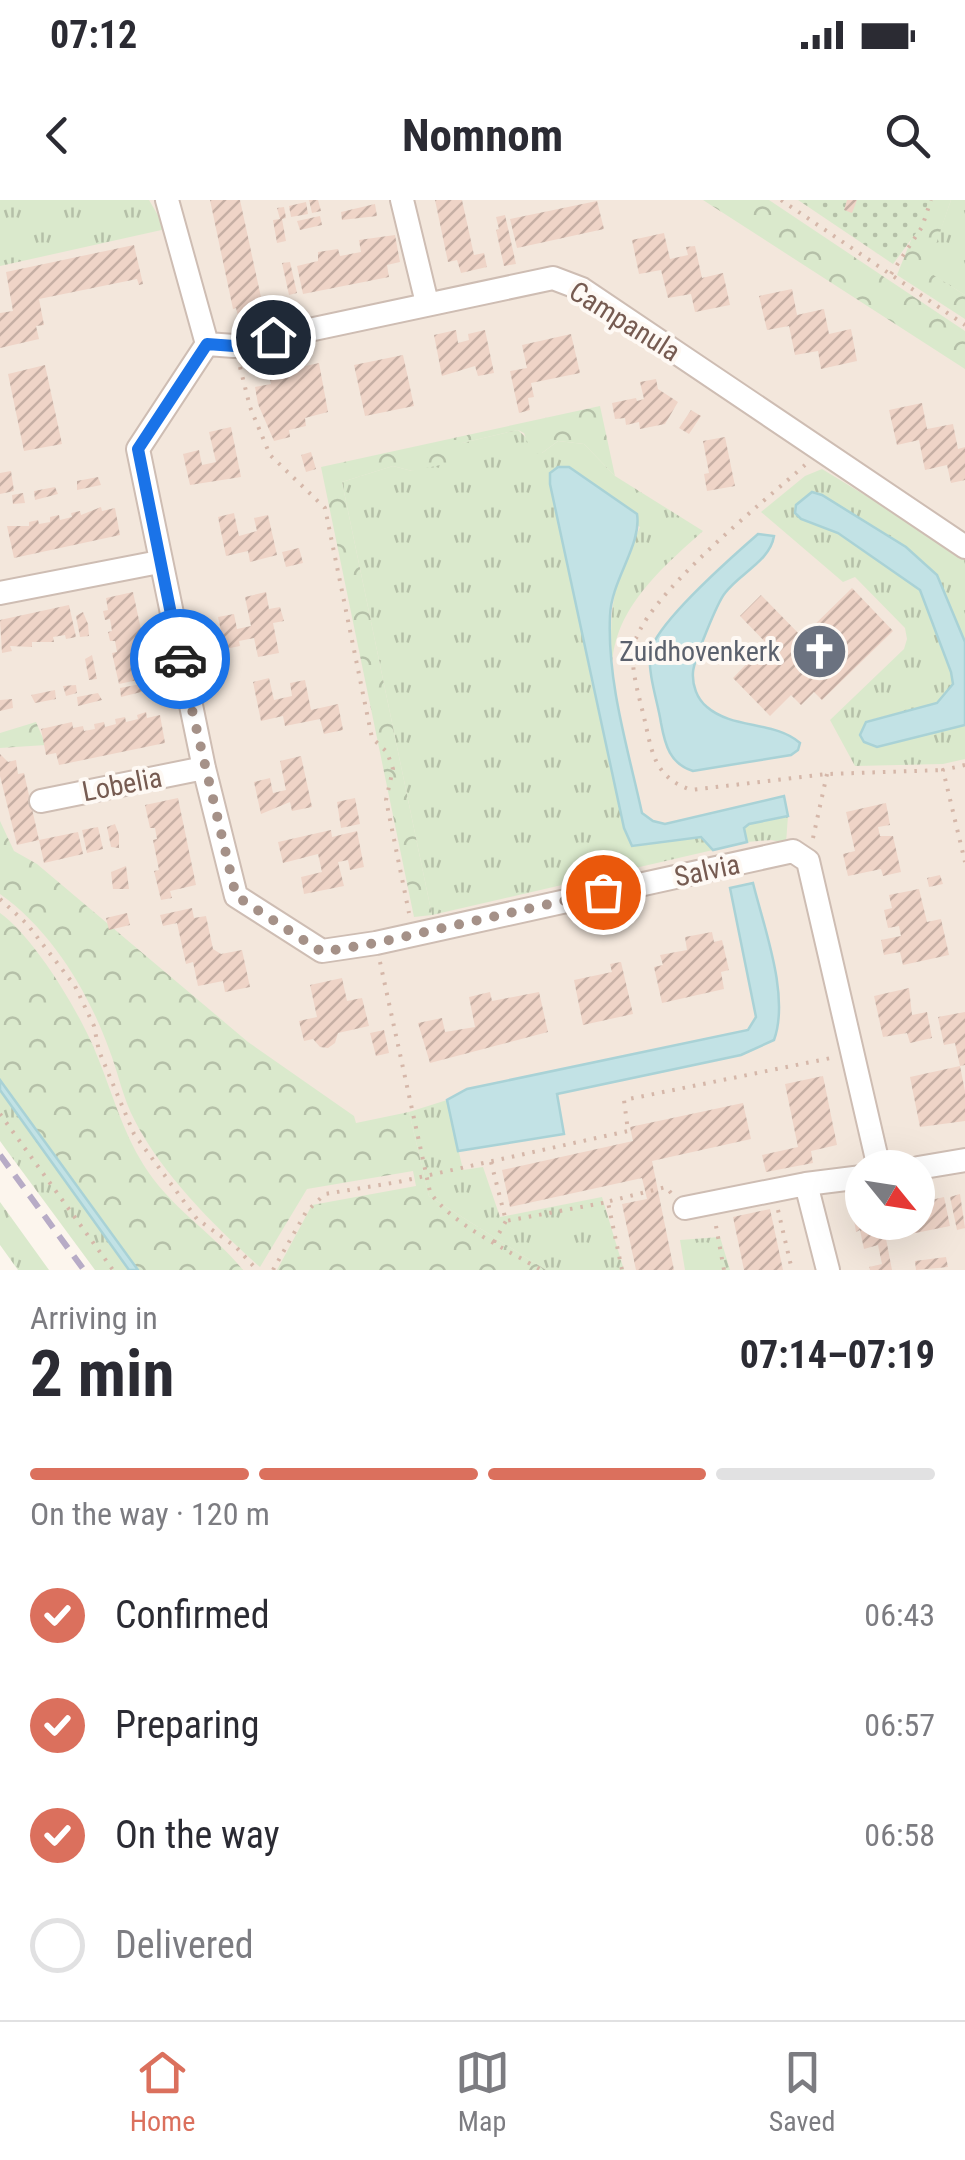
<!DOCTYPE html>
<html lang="en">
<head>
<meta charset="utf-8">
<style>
  :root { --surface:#fff; --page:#f2f2f3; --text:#2b2b33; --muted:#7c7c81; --line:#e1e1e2; --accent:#db705d }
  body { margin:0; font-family:"Roboto Condensed",sans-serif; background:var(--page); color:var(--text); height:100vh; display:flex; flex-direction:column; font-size:38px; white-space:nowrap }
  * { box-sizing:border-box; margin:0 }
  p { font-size:32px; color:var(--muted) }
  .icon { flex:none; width:55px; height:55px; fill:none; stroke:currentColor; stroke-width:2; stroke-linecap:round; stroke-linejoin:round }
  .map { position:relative; height:1070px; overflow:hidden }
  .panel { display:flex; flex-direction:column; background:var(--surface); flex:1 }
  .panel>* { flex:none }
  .needle { width:65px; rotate:120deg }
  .buttons { position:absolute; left:845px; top:950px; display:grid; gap:20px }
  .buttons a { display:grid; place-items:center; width:90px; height:90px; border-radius:50%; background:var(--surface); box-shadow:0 10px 40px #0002; font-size:50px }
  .pin { position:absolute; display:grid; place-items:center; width:85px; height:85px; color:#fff; margin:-42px; border:5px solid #fff; border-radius:50%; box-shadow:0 2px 10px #0007 }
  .courier { position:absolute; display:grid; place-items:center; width:100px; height:100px; margin:-50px; border:8px solid #1a73e8; border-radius:50%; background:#fff; color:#222; box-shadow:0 2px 12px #0007 }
  .overview em { font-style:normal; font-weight:700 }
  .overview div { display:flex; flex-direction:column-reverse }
  .overview { display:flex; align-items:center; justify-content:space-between; height:170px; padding:0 30px }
  h1 { font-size:65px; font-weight:700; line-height:75px }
  .bar { display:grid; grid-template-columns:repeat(4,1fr); gap:15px 10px; align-content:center; height:120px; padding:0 30px }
  .bar i { height:12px; border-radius:8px; background:var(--line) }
  .bar .on { background:var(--accent) }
  .bar p { grid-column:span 4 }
  ol { padding:0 30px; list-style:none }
  li { display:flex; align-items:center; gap:30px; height:110px }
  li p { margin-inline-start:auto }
  li .icon { padding:10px; border-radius:50%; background:var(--accent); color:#fff; stroke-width:4 }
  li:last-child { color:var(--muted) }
  li i { width:55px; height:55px; border:5px solid var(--line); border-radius:50% }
  .status { display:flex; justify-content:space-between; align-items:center; height:70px; padding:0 50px; background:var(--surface); direction:ltr }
  .status svg { height:28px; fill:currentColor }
  header { display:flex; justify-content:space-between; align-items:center; height:130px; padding:0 30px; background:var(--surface); font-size:45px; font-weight:700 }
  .tab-bar { display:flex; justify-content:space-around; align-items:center; height:140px; border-top:2px solid var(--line); background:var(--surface); font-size:28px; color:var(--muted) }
  .tab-bar a { display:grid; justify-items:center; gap:5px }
  .tab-bar .on { color:var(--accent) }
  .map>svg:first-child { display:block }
  .residential { fill:#f3e7dc; fill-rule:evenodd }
  .grass { fill:url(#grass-tufts) }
  .forest { fill:url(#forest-crowns) }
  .park { fill:url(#park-dots) }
  .water { fill:#c2e2e5; stroke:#a9d2d6; stroke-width:2.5 }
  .building { fill:url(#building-hatch) }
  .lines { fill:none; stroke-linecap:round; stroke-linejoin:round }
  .street-casing { stroke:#cebdb3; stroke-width:26 }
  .path { stroke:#d5b7a9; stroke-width:4; stroke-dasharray:2.5 8; stroke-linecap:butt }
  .street { stroke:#fff; stroke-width:22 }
  .rail { stroke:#b7abc6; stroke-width:6; stroke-dasharray:15 10; stroke-linecap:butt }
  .done { stroke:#a59188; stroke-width:10; stroke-dasharray:0 18 }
  .route { stroke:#1a73e8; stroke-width:12 }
  .labels { text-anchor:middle; stroke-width:8; stroke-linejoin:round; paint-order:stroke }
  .street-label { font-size:28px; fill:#765b51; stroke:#fef9f4 }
  .worship-label { font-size:28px; fill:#5b616d; stroke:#fef9f4; text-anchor:end }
</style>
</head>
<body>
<div class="status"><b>07:12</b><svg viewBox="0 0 49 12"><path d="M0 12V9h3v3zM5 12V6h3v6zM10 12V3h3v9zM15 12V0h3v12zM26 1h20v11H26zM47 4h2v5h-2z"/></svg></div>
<header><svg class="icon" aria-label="back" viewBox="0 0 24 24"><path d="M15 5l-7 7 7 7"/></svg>Nomnom<svg class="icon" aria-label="search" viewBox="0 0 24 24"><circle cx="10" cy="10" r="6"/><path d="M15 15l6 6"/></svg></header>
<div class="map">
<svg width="965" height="1070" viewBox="0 0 965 1070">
  <defs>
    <pattern id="grass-tufts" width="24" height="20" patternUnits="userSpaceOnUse" patternTransform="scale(2.5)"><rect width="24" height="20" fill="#dae9cc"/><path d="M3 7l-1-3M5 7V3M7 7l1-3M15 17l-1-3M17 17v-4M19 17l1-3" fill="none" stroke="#b5c0a8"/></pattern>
    <pattern id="forest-crowns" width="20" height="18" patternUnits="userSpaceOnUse" patternTransform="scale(2.5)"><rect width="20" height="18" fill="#dae9cc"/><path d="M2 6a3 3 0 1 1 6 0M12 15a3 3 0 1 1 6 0" fill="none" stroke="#b5c0a8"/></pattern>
    <pattern id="park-dots" width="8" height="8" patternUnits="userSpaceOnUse" patternTransform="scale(2.5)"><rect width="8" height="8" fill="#dae9cc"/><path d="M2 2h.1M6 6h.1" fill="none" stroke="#b5c0a8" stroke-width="1.8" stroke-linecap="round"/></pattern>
    <pattern id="building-hatch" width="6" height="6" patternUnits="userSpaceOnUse" patternTransform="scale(2.5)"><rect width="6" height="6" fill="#efd4c7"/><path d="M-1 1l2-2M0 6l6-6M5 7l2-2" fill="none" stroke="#c6afa4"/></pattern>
  </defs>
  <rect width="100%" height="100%" fill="#fcf5ed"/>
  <path class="residential" d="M0 0H965V1070H138L0 880ZM862 968H918V1022H862Z"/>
  <path class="grass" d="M0 0H149L166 29 0 66Z
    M951 0H965V95L926 71Z
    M518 230 542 253 558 241 584 244 615 276 703 331C662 368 614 408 612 467 609 402 613 387 640 327L550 273 591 479 628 638 633 646 701 637 713 650 432 715 342 282 393 266 412 271 462 243Z
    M822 269 965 356V442L937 375 906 347 801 319 838 333 920 390 951 472 953 484 937 503 866 521 877 547 965 525V559L943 564 855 566 830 520 904 449 907 439 905 428 855 377 843 382 761 312 805 276Z
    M788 616 786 643 771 640 747 642 744 628 749 624Z
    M0 891 129 1070H95L5 948 0 941Z
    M447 900 463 970 483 967 500 1017 602 997 624 1070H546L429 996 409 912Z
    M0 1002 49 1070H18L0 1045Z
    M720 1037 730 1070H685L680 1040Z"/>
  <path class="forest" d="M703 0H769L965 131V169Z
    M927 0H951L927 71 965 95V119L897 75Z
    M600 206 615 276 584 244 558 241 542 253 532 254 524 233 518 230 462 243 450 263 412 271 393 266 342 282 432 715 414 717 321 267Z
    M36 522 46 545 0 548V533Z
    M0 621 14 651 37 664 248 842 354 916 356 923 409 912 429 996 546 1070H277L312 1005 416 986 413 971 307 989 260 1067C216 1028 162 974 135 921 123 899 118 872 109 849 88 791 51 730 0 694Z
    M0 713C36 739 82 816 98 858 113 895 122 930 143 964 169 1007 212 1032 243 1070H138L4 886 0 880Z"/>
  <path class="park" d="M798 0H929L919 29 893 64Z"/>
  <path class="water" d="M558 267H569L637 314C642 345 611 380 610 416 607 482 628 549 642 613L653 621 665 624 784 596 788 616 749 624 744 628 747 642 713 650 701 637 632 646 624 628 550 284V273Z
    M812 292 822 295 906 347 937 375 965 442V525L877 547 864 542 860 535 866 522 937 503 953 484 951 472 920 390 838 333 801 319 795 313 796 305Z
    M758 334 774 336C770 361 740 373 725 393 717 403 694 460 693 472 692 485 697 499 707 507 732 529 775 521 800 543L798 550 791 555 693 571C670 564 665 545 661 523 658 503 648 475 650 454 652 426 734 355 758 334Z
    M753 683C764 728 790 796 774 840L741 855 557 894 564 934 458 951 447 900 467 889 748 830 756 817 730 688Z
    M0 880 138 1070H129L0 890Z"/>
  <path class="building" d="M210 0H240L262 102 252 104 254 112 238 116 236 108 233 109Z
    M309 0H318L321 11 312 13Z
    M435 0H462L474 55 484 53 487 67 461 73 457 60 448 62Z
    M847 0H857L852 13 844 10Z
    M597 1 604 29 517 48 510 19Z
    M306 2 308 14 291 17 289 6Z
    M375 4 377 16 342 20 341 12Z
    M284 7 286 18 282 19 286 41 277 43 273 20 280 19 277 8Z
    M505 15 516 64 504 66 496 30 499 29 496 17Z
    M320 16 322 25 300 30 297 21Z
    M664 33 670 59 688 55 686 47 695 46 702 78 723 73 730 105 695 112 691 94 668 98 661 70 639 74 632 40Z
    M395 35 400 62 387 65 389 77 303 94 297 66 318 61V52L338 49 340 56 361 52 359 40Z
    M134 45 143 84 139 85 137 79 39 99 44 125 36 126 39 139 0 148V113L13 111 6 72Z
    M290 62 297 93 289 95 282 63Z
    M792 89 797 115 824 109 829 134 851 129 857 161 821 169 818 151 795 155 789 126 767 130 759 96Z
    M456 130 458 143 469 140 468 134 485 130 494 173 478 176 475 166 442 176 434 135Z
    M571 134 580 173 531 183 534 197 528 198 530 210 519 213 510 171 527 168 522 145Z
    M403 155 414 206 365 216 354 165Z
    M319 163 328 212 305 218 306 226 289 230 290 237 274 241 258 204 255 187 271 184 269 174Z
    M45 165 62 244 24 251 8 174Z
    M656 179 658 189 678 202 665 224 640 229 639 222 626 225 625 218 615 219 612 203 636 198 637 201 644 199 640 182Z
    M922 203 927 229 953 224 958 249 965 247V280L951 283 947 265 925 270 919 240 897 245 889 210Z
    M691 210 701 216 689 234 679 228Z
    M231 227 241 277 190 285 183 254 199 250 202 265 216 262 209 232Z
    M725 237 735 286 707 291 704 274 709 273 703 241Z
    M311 252 316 269 306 272 301 255Z
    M11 271 14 291 0 294V273Z
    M98 277 101 285 77 290V281Z
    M55 287 58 294 35 300 34 291Z
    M23 293 25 303 13 304 12 295Z
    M101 307 102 311 115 308 120 335 14 358 7 326H29V322L38 320 39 324 50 322V317L59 315 60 320 72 317 71 313 80 311 81 315Z
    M234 313 239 336 257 331 254 318 268 315 277 355 250 362 248 351 226 356 218 317Z
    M299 348 303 363 286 367 282 352Z
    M852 388 893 431 822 500 814 492 801 505 791 495 770 516 733 478 755 455 757 458 769 446 740 416 761 395 802 437Z
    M133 392 151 477 119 484 112 453 117 452 115 441H110L108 432 112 431 110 419 105 420 103 411 108 410 106 398Z
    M266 392 269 409 280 407 284 421 273 423 279 453 258 457 254 438 239 441 240 446 225 449 218 417 234 414 237 429 251 426 245 397Z
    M69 405 76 437 66 439 65 435 53 437 54 442H32V447L10 446 12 451 2 453 0 420Z
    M83 412 88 424 89 436 80 437 76 416Z
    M92 455 97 479 89 480 85 459Z
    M269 478 274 500 292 496 290 483 305 480 311 510 338 504 343 530 324 534 320 519 285 526 283 516 261 521 253 482Z
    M141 484 145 491 121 497 120 488Z
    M76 485 77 493 66 496 63 486Z
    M55 490 56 499 35 503 31 495Z
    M98 493 102 500 78 506 77 497Z
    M12 499 13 508 0 511V500Z
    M146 512 147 518 160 515 165 543 59 565 56 553 46 555 41 529 72 522 73 528 83 526 84 531 95 529 94 524 104 522 105 527 116 524 115 519 125 517 126 522 138 519 137 515Z
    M0 554 8 562 16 560 18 574 24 573 39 640 78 632 83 654 44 663 39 640 17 645 0 576Z
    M301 556 312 607 292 611 290 602 261 614 254 582 270 578 273 593 286 590 280 561Z
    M178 598 196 685 170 691 172 698 161 700 154 671 159 670 153 640 157 639 155 628H150L145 605Z
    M355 598 360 624 341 628 337 602Z
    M886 603 890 625 878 627 880 636H893L901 672 883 676 881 669 848 676 843 654 855 651 846 612Z
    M115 624 119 635V648L111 647 107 627Z
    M98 627 103 649 87 653 82 630Z
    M331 630 332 637 357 631 364 667 350 670 348 660 338 662 344 686 304 694 301 677 322 672 318 654 283 663 278 642Z
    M126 666 129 689H113L111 672Z
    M940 675 943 684 929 687 927 678Z
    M919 689 927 722 941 719 949 755 903 765 900 752 884 755 881 740 901 736 899 726 888 728 884 710 892 708 889 695Z
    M192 708 194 718 206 716 213 749 221 754 242 750 250 787 225 792 223 781 198 786 193 762 186 764 177 723 163 726 160 715Z
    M127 713 130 725 109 730 106 718Z
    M712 732 714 742 722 740 729 770 721 772 724 789 662 803 654 767 663 765 660 755 687 750 685 737Z
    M621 762 633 814 583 825 574 780 612 772 610 764Z
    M342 778 347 801 362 798 369 826 338 833 335 843 328 848 320 847 313 839 304 841 299 821 317 817 310 785Z
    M909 788 912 815 927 812 932 838 910 843 907 833 883 837 874 796Z
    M490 792 492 801 539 792 548 832 430 863 418 823 442 818 445 832 475 827 469 797Z
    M965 812V865L960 866 955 843 944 845 938 817Z
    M384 830 389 853 376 856 370 833Z
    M960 866 965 891V921L920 927 910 877Z
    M823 876 837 945 811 951 813 963 766 972 762 955 798 947 785 884Z
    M743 903 751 939 652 961 674 1070H636L622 1004 647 999 642 978 510 1007 502 970 633 941 630 927Z
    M960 994 965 1028 957 1030 950 997Z
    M944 997 950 1026 886 1039 892 1070H870L869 1067 882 1064 878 1045 864 1049 860 1030 856 1032 854 1020 858 1019 857 1015 862 1014V1022H918V1003Z
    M770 1009 783 1070H744L733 1017Z
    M946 1057 948 1067 916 1070 915 1061Z"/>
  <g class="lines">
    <defs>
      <path id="street" d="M167 0 207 144 234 146 553 78 582 89 965 347
        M402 0 427 103
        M207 144 138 249 204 568 236 696 322 751 376 743 793 651 808 661 879 968
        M0 393 159 362
        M41 601 204 568
        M918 968 965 960
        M806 984 862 977
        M685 1008 806 984 828 1070"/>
    </defs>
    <use href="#street" class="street-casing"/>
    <path class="path" d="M781 0 965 125
      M891 74 922 27 931 0
      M240 167 250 207 270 255 325 308 372 538 387 552 393 569 386 600 409 713
      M805 265C766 300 638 401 633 450 631 474 641 502 646 526 653 559 658 578 691 590L827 574 943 570
      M965 565 943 570 965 662
      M813 638 827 574
      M0 699 27 724 75 786 94 826 99 851 134 934 197 1019 236 1047 257 1070
      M380 762 430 992C451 1024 508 1050 541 1070
      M0 914 113 1070
      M491 962 506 1021 608 1002 622 1070
      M610 1001 666 987 671 993
      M778 1010 792 1070
      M716 1026 724 1070
      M494 1042 506 1021
      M273 1070 306 1012 325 994 398 982 628 931 624 900 831 858"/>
    <use href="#street" class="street"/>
    <path class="rail" d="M0 955 84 1070"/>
  </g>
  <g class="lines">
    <path class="done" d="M180 459 236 696 322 752 376 743 603 692"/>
    <path class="route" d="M180 459 138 249 207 144 234 146 273 137"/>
  </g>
  <defs>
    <symbol id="church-disc" viewBox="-11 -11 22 22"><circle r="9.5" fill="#6b7280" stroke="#fef9f4"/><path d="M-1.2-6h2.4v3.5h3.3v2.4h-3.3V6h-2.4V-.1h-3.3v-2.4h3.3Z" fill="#fff"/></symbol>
  </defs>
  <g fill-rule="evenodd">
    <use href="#church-disc" x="788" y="420" width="63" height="63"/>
  </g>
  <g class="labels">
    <g class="street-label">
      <text transform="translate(625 121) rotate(32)" y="10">Campanula</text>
      <text transform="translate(122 584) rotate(-11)" y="10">Lobelia</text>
      <text transform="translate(707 670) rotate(-12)" y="10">Salvia</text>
    </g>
    <g class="worship-label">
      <text x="780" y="461">Zuidhovenkerk</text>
    </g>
  </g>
</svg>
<div class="buttons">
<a><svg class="needle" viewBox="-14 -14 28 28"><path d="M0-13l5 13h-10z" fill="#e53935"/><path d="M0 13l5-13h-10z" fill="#7c7c81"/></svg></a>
</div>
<div class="pin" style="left:603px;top:692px;background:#ea580c"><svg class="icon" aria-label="bag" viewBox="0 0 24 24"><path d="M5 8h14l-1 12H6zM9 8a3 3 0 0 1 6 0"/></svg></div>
<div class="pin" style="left:273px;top:137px;background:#1f2937"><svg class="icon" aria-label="home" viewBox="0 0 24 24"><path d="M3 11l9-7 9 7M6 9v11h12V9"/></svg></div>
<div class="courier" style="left:180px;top:459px"><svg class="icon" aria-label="car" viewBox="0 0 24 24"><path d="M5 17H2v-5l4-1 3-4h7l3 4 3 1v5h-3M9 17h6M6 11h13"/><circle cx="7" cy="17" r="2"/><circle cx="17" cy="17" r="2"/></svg></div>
</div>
<section class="panel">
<div class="overview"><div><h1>2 min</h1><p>Arriving in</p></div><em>07:14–07:19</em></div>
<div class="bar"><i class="on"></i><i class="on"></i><i class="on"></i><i></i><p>On the way · 120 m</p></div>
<ol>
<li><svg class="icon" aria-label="check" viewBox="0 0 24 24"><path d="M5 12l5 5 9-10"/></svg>Confirmed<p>06:43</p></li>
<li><svg class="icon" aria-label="check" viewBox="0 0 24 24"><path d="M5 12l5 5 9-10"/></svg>Preparing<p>06:57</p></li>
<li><svg class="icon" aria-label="check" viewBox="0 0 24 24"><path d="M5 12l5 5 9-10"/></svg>On the way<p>06:58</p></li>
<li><i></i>Delivered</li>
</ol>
</section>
<nav class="tab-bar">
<a class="on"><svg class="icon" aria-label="home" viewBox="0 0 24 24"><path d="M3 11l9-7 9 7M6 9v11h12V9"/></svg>Home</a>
<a><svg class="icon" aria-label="map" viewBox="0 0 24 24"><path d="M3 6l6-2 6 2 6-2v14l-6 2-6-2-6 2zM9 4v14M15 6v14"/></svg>Map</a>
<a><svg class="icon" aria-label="saved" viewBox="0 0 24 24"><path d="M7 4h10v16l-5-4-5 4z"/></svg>Saved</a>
</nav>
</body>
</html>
